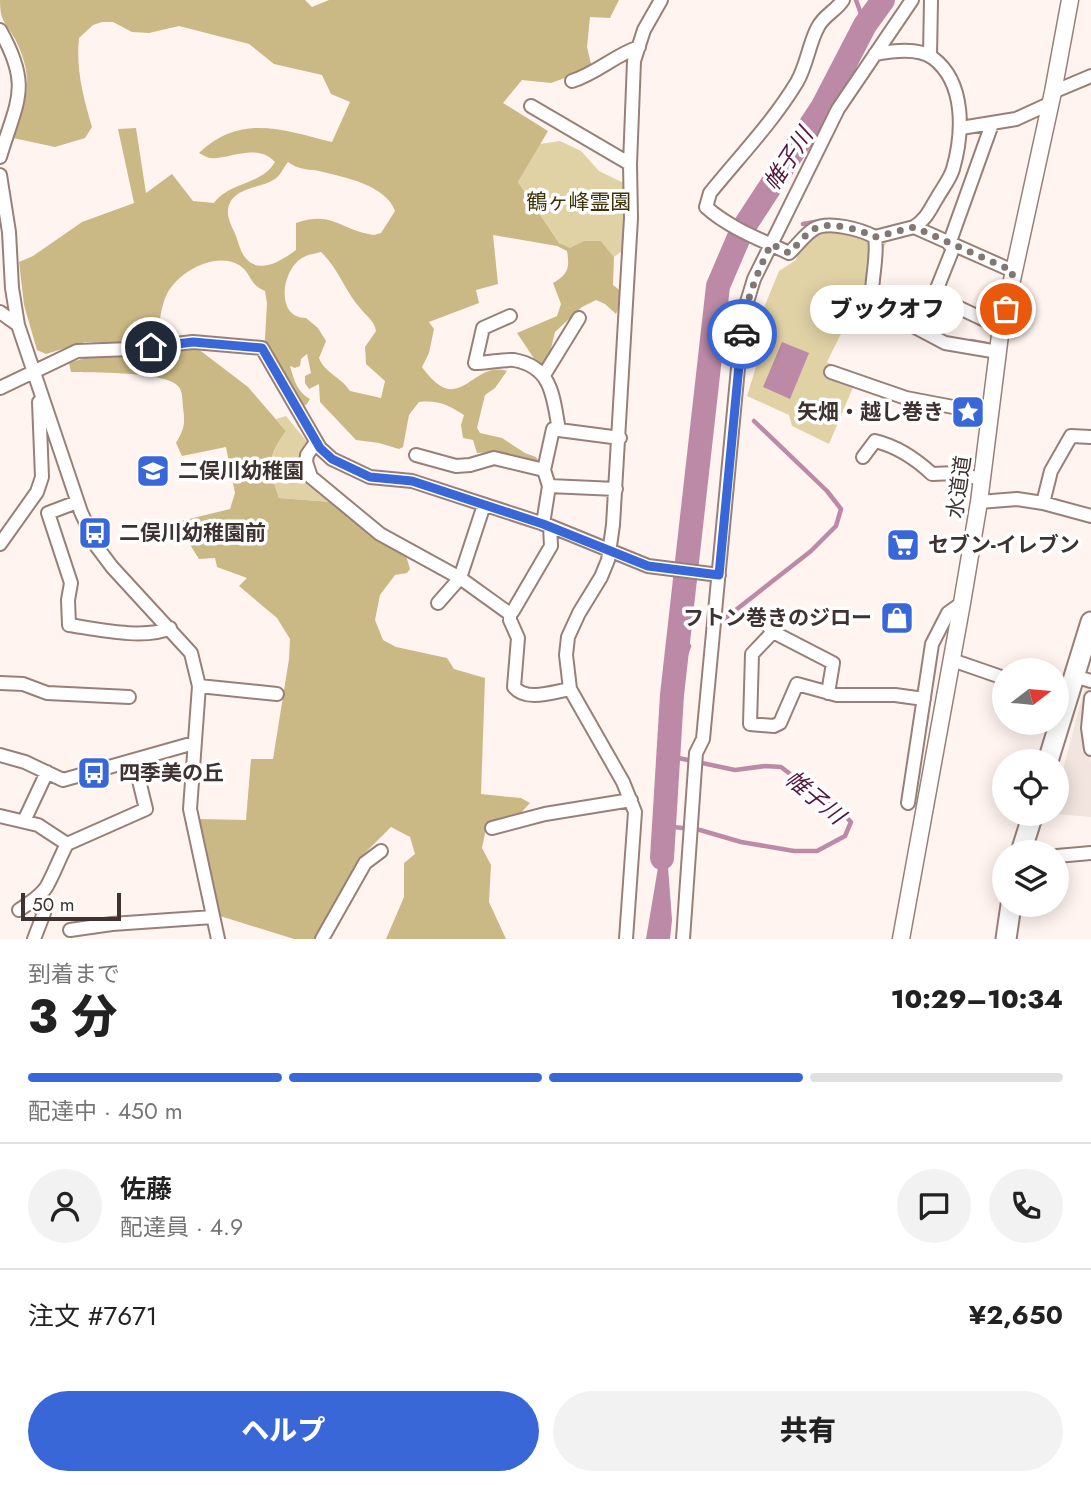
<!DOCTYPE html>
<html lang="ja">
<head>
<meta charset="utf-8">
<style>
  :root { --surface:#fff; --page:#f2f2f2; --text:#222; --muted:#767676; --line:#e0e0e0; --accent:#3a67d8 }
  body { margin:0; font-family:Jost,"Noto Sans JP",sans-serif; background:var(--page); color:var(--text); height:100vh; display:flex; flex-direction:column; font-size:26px; white-space:nowrap }
  * { box-sizing:border-box; margin:0 }
  p { font-size:23px; color:var(--muted) }
  .icon { flex:none; width:38px; height:38px; fill:none; stroke:currentColor; stroke-width:2; stroke-linecap:round; stroke-linejoin:round }
  .map { position:relative; height:939px; overflow:hidden }
  .sheet { display:flex; flex-direction:column; background:var(--surface); flex:1 }
  .sheet>* { flex:none }
  .needle { width:46px; rotate:74deg }
  .buttons { position:absolute; left:992px; top:658px; display:grid; gap:14px }
  .buttons a { display:grid; place-items:center; width:77px; height:77px; border-radius:50%; background:var(--surface); box-shadow:0 4px 18px #0003; font-size:35px }
  .scale { position:absolute; left:21px; bottom:18px; width:100px; box-sizing:border-box; padding-left:7px; border:4px solid #3e3330; border-top:0; font-size:19px; line-height:24px; white-space:nowrap; color:#3e3330; -webkit-text-stroke:5px #fff; paint-order:stroke }
  .pin { position:absolute; display:grid; place-items:center; width:60px; height:60px; color:#fff; margin:-30px; border:4px solid #fff; border-radius:50%; box-shadow:0 2px 7px #0007 }
  .courier { position:absolute; display:grid; place-items:center; width:70px; height:70px; margin:-35px; border:5px solid #3a67d8; border-radius:50%; background:#fff; color:#222; box-shadow:0 2px 9px #0007 }
  .bubble { position:absolute; height:49px; border-radius:24px; background:var(--surface); box-shadow:0 4px 18px #0003; font-size:23px; font-weight:800; line-height:49px; text-align:center }
  .summary em { font-style:normal; font-weight:800 }
  .summary div { display:flex; flex-direction:column-reverse }
  .summary { display:flex; align-items:center; justify-content:space-between; height:119px; padding:0 28px }
  h1 { font-size:46px; font-weight:800; line-height:52px }
  .bar { display:grid; grid-template-columns:repeat(4,1fr); gap:10px 7px; align-content:center; height:84px; padding:0 28px }
  .bar i { height:9px; border-radius:5px; background:var(--line) }
  .bar .active { background:var(--accent) }
  .bar p { grid-column:span 4 }
  .line { display:flex; align-items:center; gap:18px; padding:0 28px; border-top:2px solid var(--line) }
  .line div { flex:1 }
  .round { display:grid; place-items:center; flex:none; width:74px; height:74px; border-radius:37px; background:var(--page) }
  .button { display:flex; gap:14px; margin-top:auto; padding:14px 28px }
  .button a { flex:1; height:80px; border-radius:42px; background:var(--accent); color:#fff; font-size:28px; font-weight:800; line-height:80px; text-align:center }
  .button a+a { background:var(--page); color:var(--text) }
  .map>svg:first-child { display:block }
  .built { fill:#f2e5e0 }
  .green { fill:#e1d2a6 }
  .forest { fill:#cab985; fill-rule:evenodd }
  .water { fill:#bc8aa6 }
  .lines { fill:none; stroke-linecap:round; stroke-linejoin:round }
  .stream { stroke:#bc8aa6; stroke-width:4.5 }
  .river { stroke:#bc8aa6; stroke-width:24 }
  .minor-casing { stroke:#988078; stroke-width:16 }
  .tertiary-casing { stroke:#988078; stroke-width:19 }
  .trunk-casing { stroke:#988078; stroke-width:23 }
  .minor { stroke:#fff; stroke-width:12 }
  .tertiary { stroke:#fff; stroke-width:16 }
  .trunk { stroke:#fff; stroke-width:19 }
  .done { stroke:#827773; stroke-width:7; stroke-dasharray:0 12.6 }
  .route { stroke:#3a67d8; stroke-width:9 }
  .labels { text-anchor:middle; stroke-width:7; stroke-linejoin:round; paint-order:stroke }
  .park-label { font-size:21px; fill:#3e3206; stroke:#fff }
  .poi-label { font-size:21px; font-weight:bold; fill:#3e3330; stroke:#fff; text-anchor:start }
  .street-label { font-size:21px; fill:#3e3330; stroke:#fff }
  .water-label { font-size:23px; font-style:italic; fill:#53163d; stroke:#fff }
</style>
</head>
<body>
<div class="map">
<svg width="1091" height="939" viewBox="0 0 1091 939">
  <rect width="100%" height="100%" fill="#fff4f0"/>
  <path class="built" d="M1085 687 1090 688 1085 721 1091 764V817L1057 814V792Z"/>
  <path class="green" d="M560 141 581 151 599 171 628 185 625 249 614 257 601 241H584L570 249 559 243 518 182 540 144Z
    M832 231 886 243 827 362 857 378 829 444 792 426 789 415 747 396 762 347 756 327 779 271 796 260 799 249 815 235Z
    M286 416 308 443C306 477 301 483 332 502L279 498C268 465 266 461 286 431L276 419Z"/>
  <path class="forest" d="M0 0H305L312 7 329 0H619L610 18 590 17 587 47 592 68 551 83 522 80 503 103 548 131 518 182 559 243 570 248 584 241H601L614 257 613 285 622 292V300L616 314 605 304 596 300 582 307 555 332 546 369 537 363 517 333 557 316 561 304 553 283C568 274 570 268 567 251L557 246 493 235 498 284 476 290 479 303 429 322 434 329 429 353 422 367C460 420 471 360 507 371L495 388 485 395 477 428 480 433 502 438 525 453 536 457 538 460 535 461 491 452 477 453 473 440 463 438 461 425 464 415C448 405 439 400 419 402L409 415 403 447 399 449 379 443 356 440 320 402 319 384 309 389 305 383V376L311 373 307 354 301 359 300 366 295 368 290 366C294 380 297 392 310 399L306 405 299 408 264 356 267 303 265 291C249 285 251 272 239 265 215 251 177 272 166 296 161 307 160 322 157 333L145 337 136 344 85 342 46 354 37 350 24 305 19 262 33 256 82 222 134 203 118 129 136 128 146 193 172 174 193 201 214 203C229 182 262 185 275 162 257 142 228 160 210 158 208 158 201 154 199 153 240 113 284 130 332 142L350 102 331 94 322 75 274 64 249 44 179 26 149 33 132 32 113 22H102L93 25 79 38C76 70 83 96 92 127L85 138 55 147 13 138C27 99 35 78 15 39 5 21 0 22 0 0ZM288 162C298 170 308 169 319 171 344 177 386 185 395 211L381 233 374 235C341 231 333 210 296 223V250C281 261 258 276 244 256 240 250 238 242 236 236 232 227 225 215 229 205 236 187 262 188 275 179 281 175 283 168 288 162ZM321 252C338 268 345 291 360 308 366 316 374 320 376 331L365 347 366 364 385 381 381 398 350 391C342 378 324 372 319 358L326 341 318 328 306 318C274 318 282 267 304 257 308 254 315 254 321 252Z
    M193 345 248 387 286 431C266 460 268 465 279 498L332 502 380 539 405 552 410 569 407 573 395 575 380 595 375 620 383 640 396 647 447 658 454 669 485 678 481 794 521 798 530 803 518 816 487 824 482 848 491 865 489 902 506 939H386L404 897V863L415 854 410 837 391 827 365 853 316 939H294L220 916 198 819 246 820 251 759H273L289 659 290 639 277 618 239 586 247 578 217 567 215 558 199 559 187 540 181 521 230 509 235 493 226 447 182 456 176 443C185 427 185 424 183 407 182 400 183 391 178 386 165 371 92 373 71 372L69 363 91 356 160 352Z"/>
  <path class="water" d="M782 342 809 353 790 399 763 387Z
    M665 826 672 920 670 939H646Z"/>
  <g class="lines">
    <path class="stream" d="M856 0 865 25
      M803 224 820 221
      M714 326 716 363
      M971 341 987 344
      M723 620 811 551 836 526 841 509 827 491 754 421
      M672 695 689 646
      M665 826 700 830 741 842 794 851H817L845 836 851 822 843 814 781 767 765 766 735 770 669 756"/>
    <path class="river" d="M662 858 672 695 718 286 742 230 823 106 865 25 883 0"/>
    <defs>
      <path id="minor" d="M843 0C836 11 824 15 818 27 809 43 807 65 797 82 773 122 739 157 710 193L706 207C729 228 762 240 789 253 797 246 805 234 814 229 828 220 862 230 875 237 878 256 872 275 872 295L877 299 911 325 945 343 998 352
        M0 30C32 87 17 100 0 157
        M875 54C892 51 918 47 933 58 966 83 963 134 953 169 950 179 942 189 937 198 930 209 926 220 914 227
        M930 56 931 0
        M572 81C597 73 615 55 639 47
        M1053 92 1091 76
        M531 106 630 164
        M961 128 1016 119 1051 103
        M0 175 9 232 12 288 18 325 81 512 97 547 112 567 191 653 199 686 190 809 218 939
        M875 237 914 227 1013 271
        M949 244 992 124
        M954 246 934 296 1002 328
        M0 312 18 325
        M510 316 483 328 475 363C486 363 504 359 514 360 553 367 553 398 559 430L620 438
        M831 372 906 398 990 414
        M544 375 579 318
        M0 388 77 351 131 349 193 342 262 348 320 448 332 459 370 477 412 481 550 526 648 566 719 575
        M316 442 307 455 306 462 311 477 380 534 460 578 510 614
        M416 455 456 466 470 465 494 458 544 470
        M863 457 875 441C896 446 917 460 932 474L956 473 981 479
        M549 486 616 489
        M77 502 48 513 71 583 68 600 69 625C96 629 145 640 170 628
        M979 502 1017 499 1043 503 1091 516
        M1043 503 1051 471 1071 436 1091 437
        M543 524 549 486 544 470 553 429 559 430
        M550 526 551 546 513 611 510 614V620L518 638 514 687C526 702 553 692 570 689
        M0 544 37 492 42 477 39 402
        M438 603 460 578 484 505
        M764 621 773 632 833 663 828 693
        M773 632 752 654 750 724 774 726 780 723 797 684 837 695H895L924 699
        M952 660 1004 678
        M1074 676 1091 681
        M0 683 23 684 47 693 129 697
        M199 686 277 694
        M1091 698 1088 728 1091 749
        M0 755 25 762 63 780 194 743
        M908 803 932 644 948 613 962 603
        M0 816 38 825 67 844 146 809 134 760
        M24 821 47 772
        M492 828 545 814 631 800
        M1057 856 1091 853
        M19 910C29 903 43 895 48 884 55 871 60 857 67 844
        M70 930 112 924 213 917
        M34 939 44 913 34 900
        M322 939 365 863 381 851
        M626 939 635 812 623 782 570 689 566 655 568 637 579 613 601 577 608 560 613 525 631 218 630 164 634 61 644 30 661 0
        M683 939 696 753 703 739 743 315 754 279 838 109 912 0"/>
      <path id="tertiary" d="M901 939 962 603 979 502 1000 335 1053 92 1070 0"/>
      <path id="trunk" d="M1048 761 1091 622
        M1021 852 1033 814
        M1006 939 1011 905"/>
    </defs>
    <use href="#minor" class="minor-casing"/>
    <use href="#tertiary" class="tertiary-casing"/>
    <use href="#trunk" class="trunk-casing"/>
    <use href="#minor" class="minor"/>
    <use href="#tertiary" class="tertiary"/>
    <use href="#trunk" class="trunk"/>
  </g>
  <g class="lines">
    <path class="done" d="M742 334C745 301 757 274 771 244L789 253C797 246 805 234 814 229 828 220 862 230 875 237L914 227 1013 271 1006 309"/>
    <path class="route" d="M151 347 193 342 262 348 320 448 332 459 370 477 412 481 543 524 648 566 719 575 742 334"/>
  </g>
  <defs>
    <symbol id="sight-square" viewBox="-11 -11 22 22"><rect x="-9" y="-9" width="18" height="18" rx="4" fill="#3a67d8" stroke="#fff"/><path d="M0-6L1.8-2.2L6-1.7L2.9 1.2L3.7 5.4L0 3.3L-3.7 5.4L-2.9 1.2L-6-1.7L-1.8-2.2Z" fill="#fff"/></symbol>
    <symbol id="school-square" viewBox="-11 -11 22 22"><rect x="-9" y="-9" width="18" height="18" rx="4" fill="#3a67d8" stroke="#fff"/><path d="M0-5L7-2L0 1L-7-2ZM-4 1L0 2.5L4 1V4Q0 6-4 4Z" fill="#fff"/></symbol>
    <symbol id="bus-square" viewBox="-11 -11 22 22"><rect x="-9" y="-9" width="18" height="18" rx="4" fill="#3a67d8" stroke="#fff"/><path d="M-5-6H5V4H4V6H2V4H-2V6H-4V4H-5ZM-3.5-4V0h7V-4ZM-3.5 1.2v1.5H-2V1.2ZM2 1.2v1.5H3.5V1.2Z" fill="#fff"/></symbol>
    <symbol id="supermarket-square" viewBox="-11 -11 22 22"><rect x="-9" y="-9" width="18" height="18" rx="4" fill="#3a67d8" stroke="#fff"/><path d="M-6-5.5h2.5l.6 2H6L4.5 2H-2.5L-4.4-4H-6ZM-1.5 3.2a1.3 1.3 0 1 0 .1 0ZM3 3.2a1.3 1.3 0 1 0 .1 0Z" fill="#fff"/></symbol>
    <symbol id="shop-square" viewBox="-11 -11 22 22"><rect x="-9" y="-9" width="18" height="18" rx="4" fill="#3a67d8" stroke="#fff"/><path d="M-5-2.5h2.3a2.7 3.5 0 0 1 5.4 0H5L5.5 6h-11ZM-1.5-2.5h3a1.5 2.3 0 0 0-3 0Z" fill="#fff"/></symbol>
  </defs>
  <g fill-rule="evenodd">
    <use href="#sight-square" x="949" y="393" width="38" height="38"/>
    <use href="#school-square" x="134" y="452" width="38" height="38"/>
    <use href="#bus-square" x="76" y="514" width="38" height="38"/>
    <use href="#supermarket-square" x="884" y="526" width="38" height="38"/>
    <use href="#shop-square" x="878" y="599" width="38" height="38"/>
    <use href="#bus-square" x="75" y="754" width="38" height="38"/>
  </g>
  <g class="labels">
    <g class="park-label">
      <text x="579" y="209">鶴ヶ峰霊園</text>
    </g>
    <g class="poi-label">
      <text x="944" y="419" text-anchor="end">矢畑・越し巻き</text>
      <text x="178" y="478">二俣川幼稚園</text>
      <text x="119" y="540">二俣川幼稚園前</text>
      <text x="928" y="552">セブン-イレブン</text>
      <text x="872" y="625" text-anchor="end">フトン巻きのジロー</text>
      <text x="119" y="780">四季美の丘</text>
    </g>
    <g class="street-label">
      <text transform="translate(959 487) rotate(-82)" y="7">水道道</text>
    </g>
    <g class="water-label">
      <text transform="translate(788 159) rotate(-57)" y="8">帷子川</text>
      <text transform="translate(815 797) rotate(40)" y="8">帷子川</text>
    </g>
  </g>
</svg>
<div class="buttons">
<a><svg class="needle" viewBox="-14 -14 28 28"><path d="M0-13l5 13h-10z" fill="#e53935"/><path d="M0 13l5-13h-10z" fill="#767676"/></svg></a>
<a><svg class="icon" aria-label="locate" viewBox="0 0 24 24"><circle cx="12" cy="12" r="6"/><path d="M12 2v4M12 18v4M2 12h4M18 12h4"/></svg></a>
<a><svg class="icon" aria-label="layers" viewBox="0 0 24 24"><path d="M12 4l9 5-9 5-9-5zM3 14l9 5 9-5"/></svg></a>
</div>
<div class="scale">50 m</div>
<div class="pin" style="left:1006px;top:309px;background:#ea580c"><svg class="icon" aria-label="bag" viewBox="0 0 24 24"><path d="M5 8h14l-1 12H6zM9 8a3 3 0 0 1 6 0"/></svg></div>
<div class="pin" style="left:151px;top:347px;background:#1f2937"><svg class="icon" aria-label="home" viewBox="0 0 24 24"><path d="M3 11l9-7 9 7M6 9v11h12V9"/></svg></div>
<div class="courier" style="left:742px;top:334px"><svg class="icon" aria-label="car" viewBox="0 0 24 24"><path d="M5 17H2v-5l4-1 3-4h7l3 4 3 1v5h-3M9 17h6M6 11h13"/><circle cx="7" cy="17" r="2"/><circle cx="17" cy="17" r="2"/></svg></div>
<div class="bubble" style="left:810px;top:285px;width:154px">ブックオフ</div>
</div>
<section class="sheet">
<div class="summary"><div><h1>3 分</h1><p>到着まで</p></div><em>10:29–10:34</em></div>
<div class="bar"><i class="active"></i><i class="active"></i><i class="active"></i><i></i><p>配達中 · 450 m</p></div>
<div class="line" style="height:126px"><a class="round"><svg class="icon" aria-label="person" viewBox="0 0 24 24"><circle cx="12" cy="8" r="4"/><path d="M4 21q1-7 8-7t8 7"/></svg></a><div><b>佐藤</b><p>配達員 · 4.9</p></div><a class="round"><svg class="icon" aria-label="chat" viewBox="0 0 24 24"><path d="M4 5h16v11H9l-5 4z"/></svg></a><a class="round"><svg class="icon" aria-label="phone" viewBox="0 0 24 24"><path d="M5 4h4l2 5-3 2q2 4 5 5l2-3 5 2v4C11 20 4 13 5 4z"/></svg></a></div>
<div class="line" style="height:91px"><div>注文 #7671</div><b>¥2,650</b></div>
<div class="button"><a>ヘルプ</a><a>共有</a></div>
</section>
</body>
</html>
